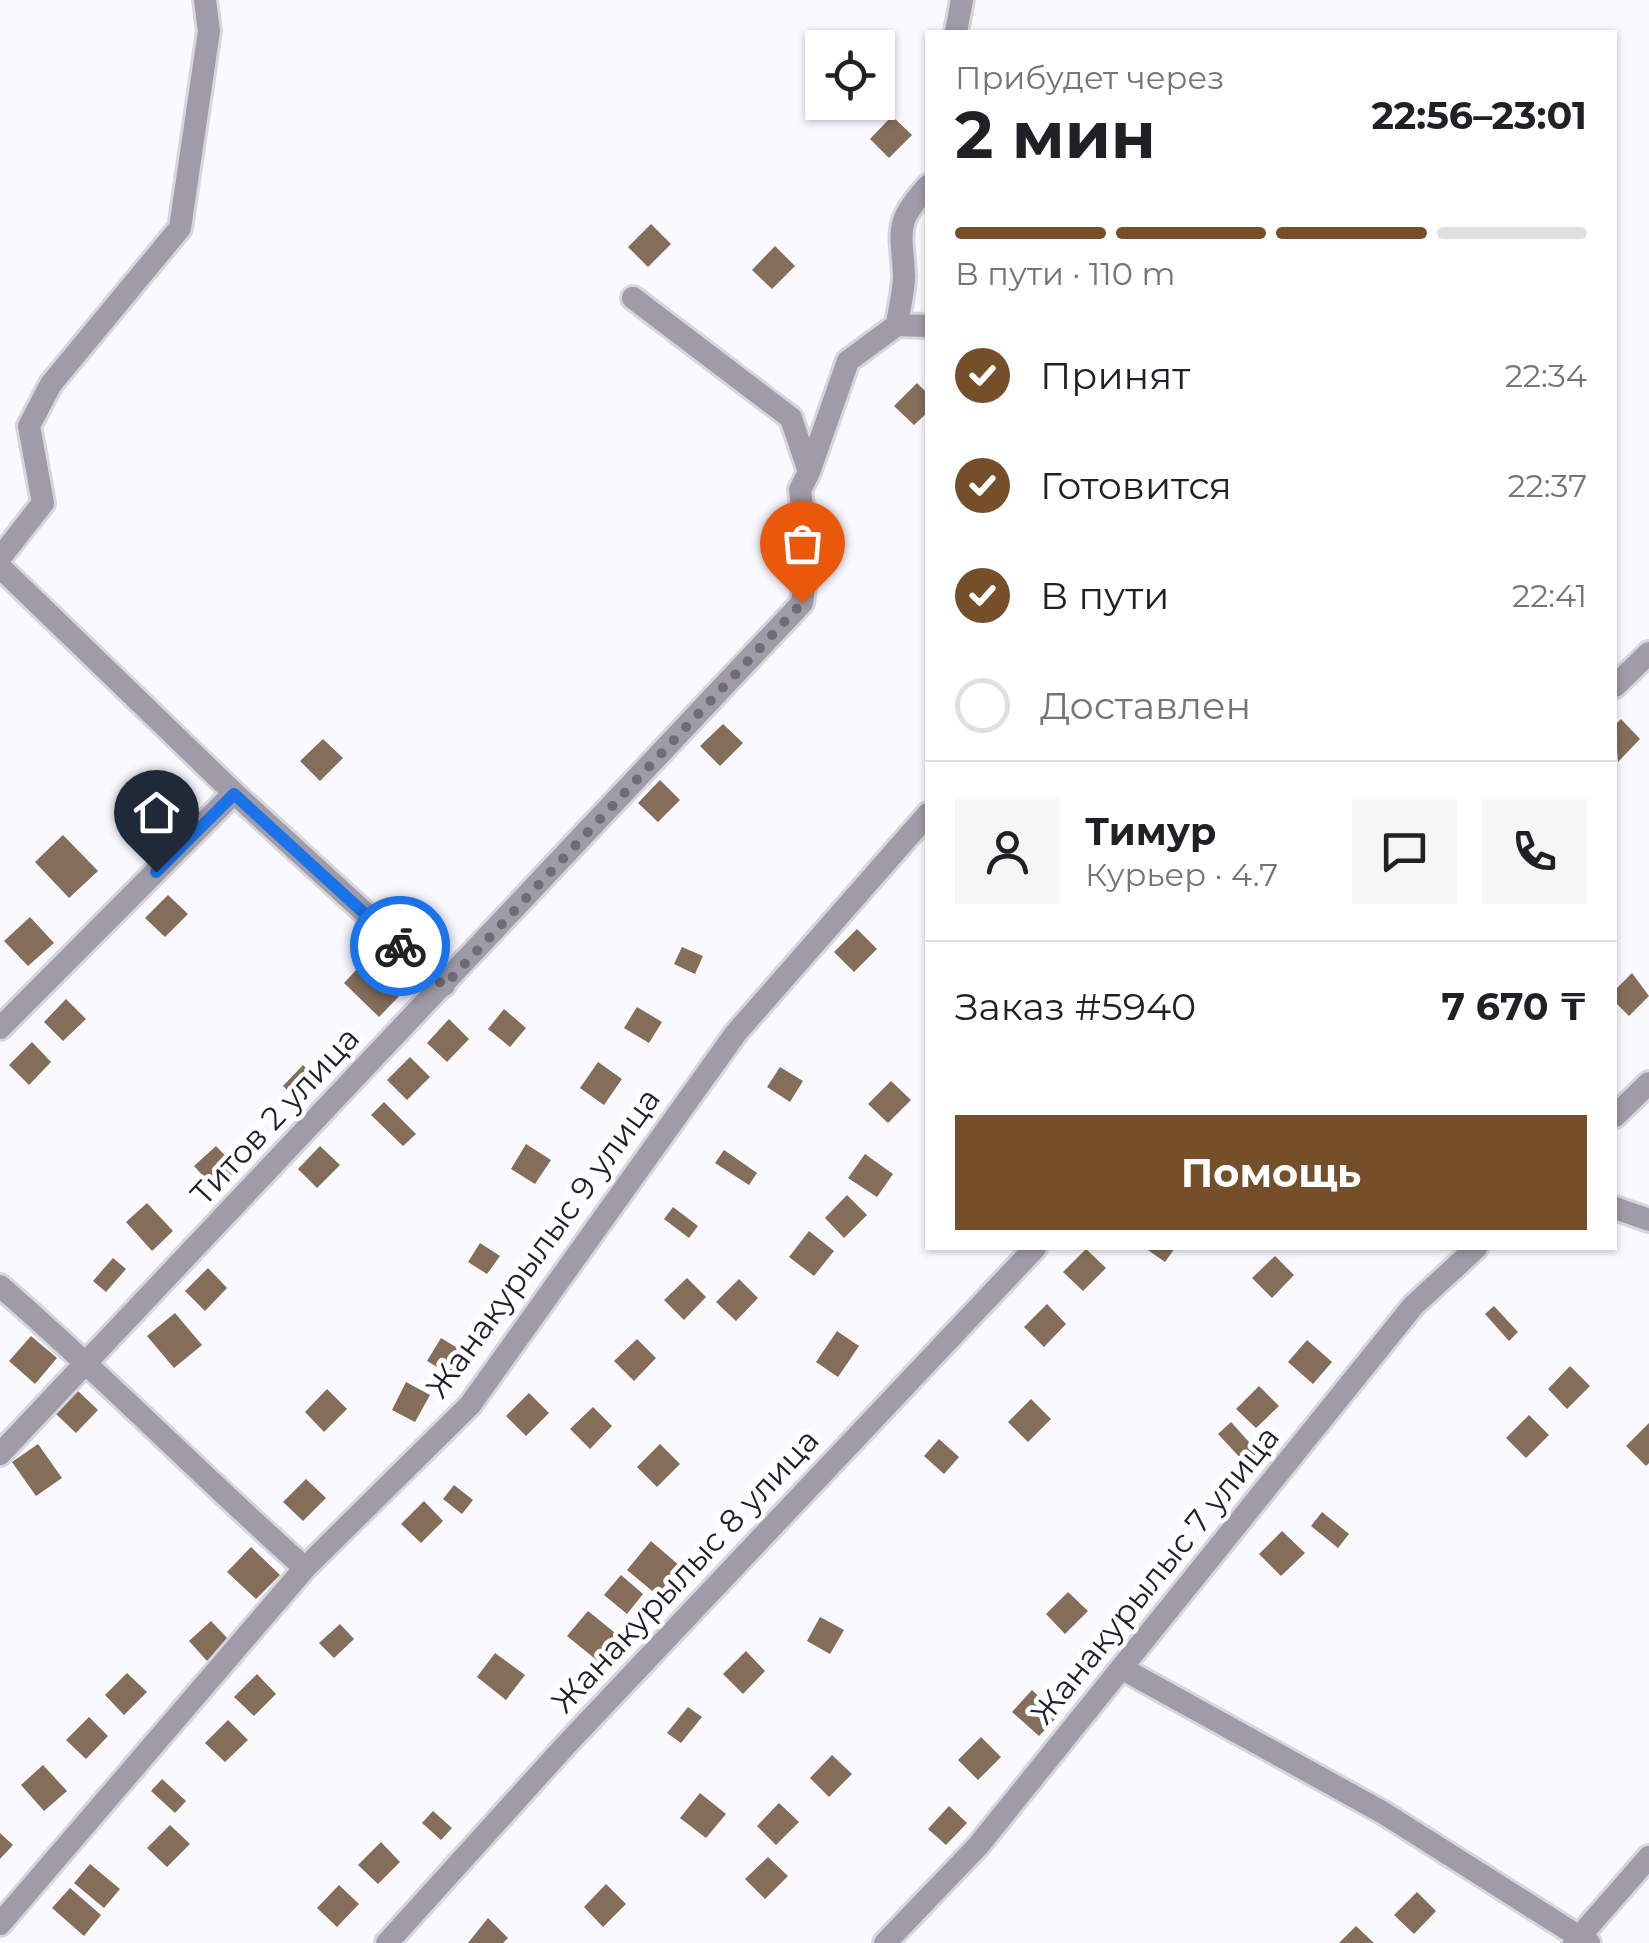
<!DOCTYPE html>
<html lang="ru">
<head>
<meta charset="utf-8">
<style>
  :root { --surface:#fff; --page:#f6f6f6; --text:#202124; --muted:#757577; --line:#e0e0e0; --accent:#744f2a }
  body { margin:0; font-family:Montserrat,sans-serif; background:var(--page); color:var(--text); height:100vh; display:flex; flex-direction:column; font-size:38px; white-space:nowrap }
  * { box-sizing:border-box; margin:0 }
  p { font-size:32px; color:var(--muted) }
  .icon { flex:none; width:55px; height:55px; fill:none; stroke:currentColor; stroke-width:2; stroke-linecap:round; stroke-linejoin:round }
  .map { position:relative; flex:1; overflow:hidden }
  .details { position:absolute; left:925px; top:30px; width:692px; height:1220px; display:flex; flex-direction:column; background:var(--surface); border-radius:0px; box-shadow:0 2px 8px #0004 }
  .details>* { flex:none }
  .controls { position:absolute; left:805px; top:30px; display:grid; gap:20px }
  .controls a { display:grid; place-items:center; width:90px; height:90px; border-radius:0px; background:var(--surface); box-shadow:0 2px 8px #0004; font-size:50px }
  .pin { position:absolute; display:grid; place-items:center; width:85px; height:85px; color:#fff; margin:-102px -42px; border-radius:50% 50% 50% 0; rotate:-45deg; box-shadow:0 0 10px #0007 }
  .pin .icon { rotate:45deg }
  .courier { position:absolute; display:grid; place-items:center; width:100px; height:100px; margin:-50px; border:8px solid #1a73e8; border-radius:50%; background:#fff; color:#222; box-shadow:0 2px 12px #0007 }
  .overview em { font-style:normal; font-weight:700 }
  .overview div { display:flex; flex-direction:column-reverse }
  .overview { display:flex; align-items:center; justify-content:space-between; height:170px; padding:0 30px }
  h1 { font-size:65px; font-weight:700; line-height:75px }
  .bar { display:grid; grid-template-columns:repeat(4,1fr); gap:15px 10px; align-content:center; height:120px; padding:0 30px }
  .bar i { height:12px; border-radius:8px; background:var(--line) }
  .bar .on { background:var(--accent) }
  .bar p { grid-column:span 4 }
  .line { display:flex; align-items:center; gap:25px; padding:0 30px; border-top:2px solid var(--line) }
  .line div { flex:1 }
  .round { display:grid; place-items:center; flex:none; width:105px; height:105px; border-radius:0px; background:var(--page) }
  ol { padding:0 30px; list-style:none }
  li { display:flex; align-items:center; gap:30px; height:110px }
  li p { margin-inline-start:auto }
  li .icon { padding:10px; border-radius:50%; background:var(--accent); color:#fff; stroke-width:4 }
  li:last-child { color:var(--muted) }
  li i { width:55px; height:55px; border:5px solid var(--line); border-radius:50% }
  .button { display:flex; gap:20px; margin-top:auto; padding:20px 30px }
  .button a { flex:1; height:115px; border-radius:0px; background:var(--accent); color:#fff; font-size:40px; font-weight:700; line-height:115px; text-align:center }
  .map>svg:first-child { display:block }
  .building { fill:#846d59 }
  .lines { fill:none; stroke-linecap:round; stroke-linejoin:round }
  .minor-casing { stroke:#d8d6dd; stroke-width:28 }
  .minor { stroke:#9f9ba8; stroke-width:22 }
  .done { stroke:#6e6c75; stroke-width:10; stroke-dasharray:0 18 }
  .route { stroke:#1a73e8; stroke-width:12 }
  .labels { text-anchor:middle; stroke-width:9; stroke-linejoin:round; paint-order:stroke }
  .street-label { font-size:32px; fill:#23202b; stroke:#fff }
</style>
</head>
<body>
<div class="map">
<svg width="1649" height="1943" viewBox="0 0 1649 1943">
  <rect width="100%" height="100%" fill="#faf9ff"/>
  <path class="building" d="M892 116 912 135 889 158 870 139Z
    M651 224 671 244 648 267 628 247Z
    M775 246 795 266 772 289 752 270Z
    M917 383 928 394V412L914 425 894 406Z
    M1621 719 1640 739 1618 762 1615 725Z
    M723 724 743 743 720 766 700 746Z
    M323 739 343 758 320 781 300 761Z
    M660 780 680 800 658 822 638 803Z
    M162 787 189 816 169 834 142 805Z
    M63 835 98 871 69 898 35 862Z
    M168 895 188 914 165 937 145 918Z
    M30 917 54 943 28 966 4 941Z
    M857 929 877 949 854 972 834 952Z
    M682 947 703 956 695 974 674 964Z
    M370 955 406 989 379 1017 344 983Z
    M1632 973 1649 996 1629 1016 1615 1002V990Z
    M66 999 86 1019 63 1041 44 1022Z
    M637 1007 662 1022 649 1043 624 1028Z
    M504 1009 526 1028 510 1047 488 1029Z
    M449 1019 469 1039 447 1062 427 1043Z
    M32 1042 51 1062 29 1085 9 1065Z
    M410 1057 430 1077 407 1100 387 1080Z
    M598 1062 622 1079 604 1105 580 1088Z
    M303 1065 318 1081 299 1101 283 1086Z
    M780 1067 803 1081 790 1102 767 1087Z
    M891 1081 911 1100 888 1123 868 1104Z
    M384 1102 416 1134 403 1146 371 1115Z
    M526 1144 551 1160 535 1184 511 1169Z
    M216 1146 238 1169 216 1190 194 1166Z
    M320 1146 340 1165 317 1188 298 1169Z
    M724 1150 757 1173 749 1185 715 1163Z
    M865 1154 893 1174 877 1197 848 1178Z
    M847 1195 867 1215 844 1238 825 1218Z
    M147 1203 173 1231 152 1251 126 1222Z
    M673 1207 698 1226 689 1238 664 1219Z
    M809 1231 834 1251 814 1276 789 1257Z
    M480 1243 500 1256 487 1274 468 1262Z
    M1145 1248H1175L1165 1262Z
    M1086 1249 1106 1268 1083 1291 1063 1272Z
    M1275 1256 1294 1275 1272 1298 1252 1278Z
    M113 1258 126 1269 106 1292 93 1281Z
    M208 1268 227 1288 205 1311 185 1291Z
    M687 1278 706 1297 684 1320 664 1300Z
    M739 1279 758 1298 736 1321 716 1302Z
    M1047 1304 1066 1324 1044 1347 1024 1327Z
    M1494 1306 1518 1332 1509 1341 1485 1314Z
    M175 1313 202 1345 174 1368 147 1336Z
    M837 1331 859 1346 838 1377 816 1362Z
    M31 1336 57 1358 35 1384 9 1361Z
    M441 1338 469 1355 456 1378 427 1361Z
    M637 1339 656 1358 634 1381 614 1361Z
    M1307 1340 1332 1362 1313 1384 1288 1362Z
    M1570 1366 1590 1386 1567 1409 1548 1389Z
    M406 1382 430 1395 415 1422 392 1410Z
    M1259 1386 1279 1406 1256 1428 1236 1409Z
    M327 1389 347 1409 324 1432 305 1412Z
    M78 1391 98 1410 76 1433 56 1414Z
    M529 1393 549 1413 526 1436 506 1416Z
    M1031 1399 1051 1419 1028 1442 1008 1422Z
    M593 1407 612 1426 590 1449 570 1429Z
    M1529 1415 1549 1435 1526 1458 1506 1438Z
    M1231 1422 1258 1452 1246 1464 1218 1434Z
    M1649 1423V1463L1646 1466 1626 1446Z
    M939 1439 959 1457 944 1474 924 1456Z
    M38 1444 62 1478 36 1496 12 1462Z
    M660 1444 680 1464 657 1487 637 1467Z
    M306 1479 326 1498 303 1521 283 1502Z
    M454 1485 473 1500 462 1514 443 1499Z
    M424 1501 443 1521 421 1543 401 1524Z
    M1322 1512 1349 1534 1338 1548 1311 1526Z
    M1282 1531 1305 1553 1281 1576 1259 1554Z
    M651 1541 681 1567 657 1595 627 1570Z
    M251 1547 280 1575 256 1599 227 1572Z
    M621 1575 643 1594 627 1614 604 1595Z
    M1068 1592 1088 1611 1065 1634 1046 1614Z
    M588 1611 625 1641 604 1666 567 1636Z
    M820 1617 844 1630 830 1654 807 1641Z
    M211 1621 229 1640 207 1661 189 1641Z
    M340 1624 354 1639 334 1658 319 1643Z
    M746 1651 765 1671 743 1694 723 1674Z
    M495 1653 525 1675 506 1700 477 1677Z
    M127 1673 147 1692 124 1715 105 1695Z
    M257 1674 276 1694 254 1716 234 1697Z
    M1032 1690 1059 1715 1039 1736 1012 1712Z
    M688 1707 702 1717 681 1743 667 1733Z
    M89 1717 108 1736 86 1759 66 1740Z
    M228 1720 248 1740 225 1762 205 1743Z
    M981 1737 1001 1757 978 1780 958 1760Z
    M832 1755 852 1774 829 1797 810 1778Z
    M43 1765 67 1791 44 1811 21 1785Z
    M162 1779 186 1801 175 1813 151 1791Z
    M700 1793 726 1814 706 1838 680 1818Z
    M779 1803 799 1822 776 1845 757 1826Z
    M949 1806 967 1823 946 1845 928 1829Z
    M433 1811 452 1828 441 1840 422 1823Z
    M170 1825 190 1844 167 1867 147 1848Z
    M0 1833 13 1845 0 1859Z
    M381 1842 400 1862 378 1884 358 1865Z
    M768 1857 788 1876 765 1899 745 1879Z
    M90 1864 120 1889 104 1908 74 1883Z
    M606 1884 626 1904 603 1927 584 1907Z
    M339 1885 359 1904 337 1927 317 1908Z
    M70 1888 101 1915 84 1936 52 1908Z
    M1417 1892 1436 1911 1414 1934 1394 1915Z
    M488 1918 508 1938 503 1943H468Z
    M1356 1926 1374 1943H1339Z"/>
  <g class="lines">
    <defs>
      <path id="minor" d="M956 32 962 0
        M897 325C899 309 904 291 904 276 902 230 893 224 928 186
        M809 472 848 361 897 325 928 326
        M0 558 43 503 29 426 51 384 180 228 209 31 205 0
        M0 567 234 793 444 985
        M1615 686 1649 653
        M0 1028 234 793
        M1615 1116 1649 1083
        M1615 1208 1649 1220
        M0 1286C105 1377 201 1476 305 1568
        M0 1454 802 603 808 556 800 490 809 472 791 418 633 298
        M1123 1669 1382 1812 1589 1943
        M0 1924 305 1568 470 1405 736 1033 928 814
        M387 1943 565 1746 1035 1248
        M885 1943 978 1846 1413 1306 1476 1248
        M1574 1943 1649 1857"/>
    </defs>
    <use href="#minor" class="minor-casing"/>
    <use href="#minor" class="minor"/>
  </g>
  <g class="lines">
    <path class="done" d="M400 946 444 986 802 603"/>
    <path class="route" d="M156 872 234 794 400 946"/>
  </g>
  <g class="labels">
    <g class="street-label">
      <text transform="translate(275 1116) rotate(-47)" y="11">Титов 2 улица</text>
      <text transform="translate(543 1243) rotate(-54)" y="11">Жанакурылыс 9 улица</text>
      <text transform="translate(685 1571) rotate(-47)" y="11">Жанакурылыс 8 улица</text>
      <text transform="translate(1155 1575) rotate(-51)" y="11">Жанакурылыс 7 улица</text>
    </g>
  </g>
</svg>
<div class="controls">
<a><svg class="icon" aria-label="locate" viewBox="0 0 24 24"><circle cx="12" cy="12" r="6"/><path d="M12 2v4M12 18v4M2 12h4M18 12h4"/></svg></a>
</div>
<div class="pin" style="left:802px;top:603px;background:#ea580c"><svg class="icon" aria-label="bag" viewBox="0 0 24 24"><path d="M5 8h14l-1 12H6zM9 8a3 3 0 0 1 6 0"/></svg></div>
<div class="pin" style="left:156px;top:872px;background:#1f2937"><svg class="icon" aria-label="home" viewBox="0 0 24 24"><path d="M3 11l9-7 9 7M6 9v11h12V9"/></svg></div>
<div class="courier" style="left:400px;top:946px"><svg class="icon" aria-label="bike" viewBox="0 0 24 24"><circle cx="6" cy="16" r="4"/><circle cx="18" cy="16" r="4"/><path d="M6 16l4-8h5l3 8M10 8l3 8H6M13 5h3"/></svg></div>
<section class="details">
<div class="overview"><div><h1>2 мин</h1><p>Прибудет через</p></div><em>22:56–23:01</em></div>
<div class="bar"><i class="on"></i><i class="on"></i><i class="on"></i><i></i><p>В пути · 110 m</p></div>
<ol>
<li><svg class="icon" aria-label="check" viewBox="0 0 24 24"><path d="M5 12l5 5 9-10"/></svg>Принят<p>22:34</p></li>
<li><svg class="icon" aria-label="check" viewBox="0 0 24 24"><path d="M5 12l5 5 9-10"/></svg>Готовится<p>22:37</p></li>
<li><svg class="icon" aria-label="check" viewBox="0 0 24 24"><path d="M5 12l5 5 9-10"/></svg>В пути<p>22:41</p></li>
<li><i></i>Доставлен</li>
</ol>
<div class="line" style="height:180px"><a class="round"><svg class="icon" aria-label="person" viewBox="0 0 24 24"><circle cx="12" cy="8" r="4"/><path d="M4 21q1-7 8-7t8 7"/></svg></a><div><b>Тимур</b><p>Курьер · 4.7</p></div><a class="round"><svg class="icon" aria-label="chat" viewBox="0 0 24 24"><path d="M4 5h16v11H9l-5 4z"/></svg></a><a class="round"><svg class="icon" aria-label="phone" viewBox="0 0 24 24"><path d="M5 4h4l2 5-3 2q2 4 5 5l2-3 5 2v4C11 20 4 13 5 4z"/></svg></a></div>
<div class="line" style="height:130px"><div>Заказ #5940</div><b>7 670 ₸</b></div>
<div class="button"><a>Помощь</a></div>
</section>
</div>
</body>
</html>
